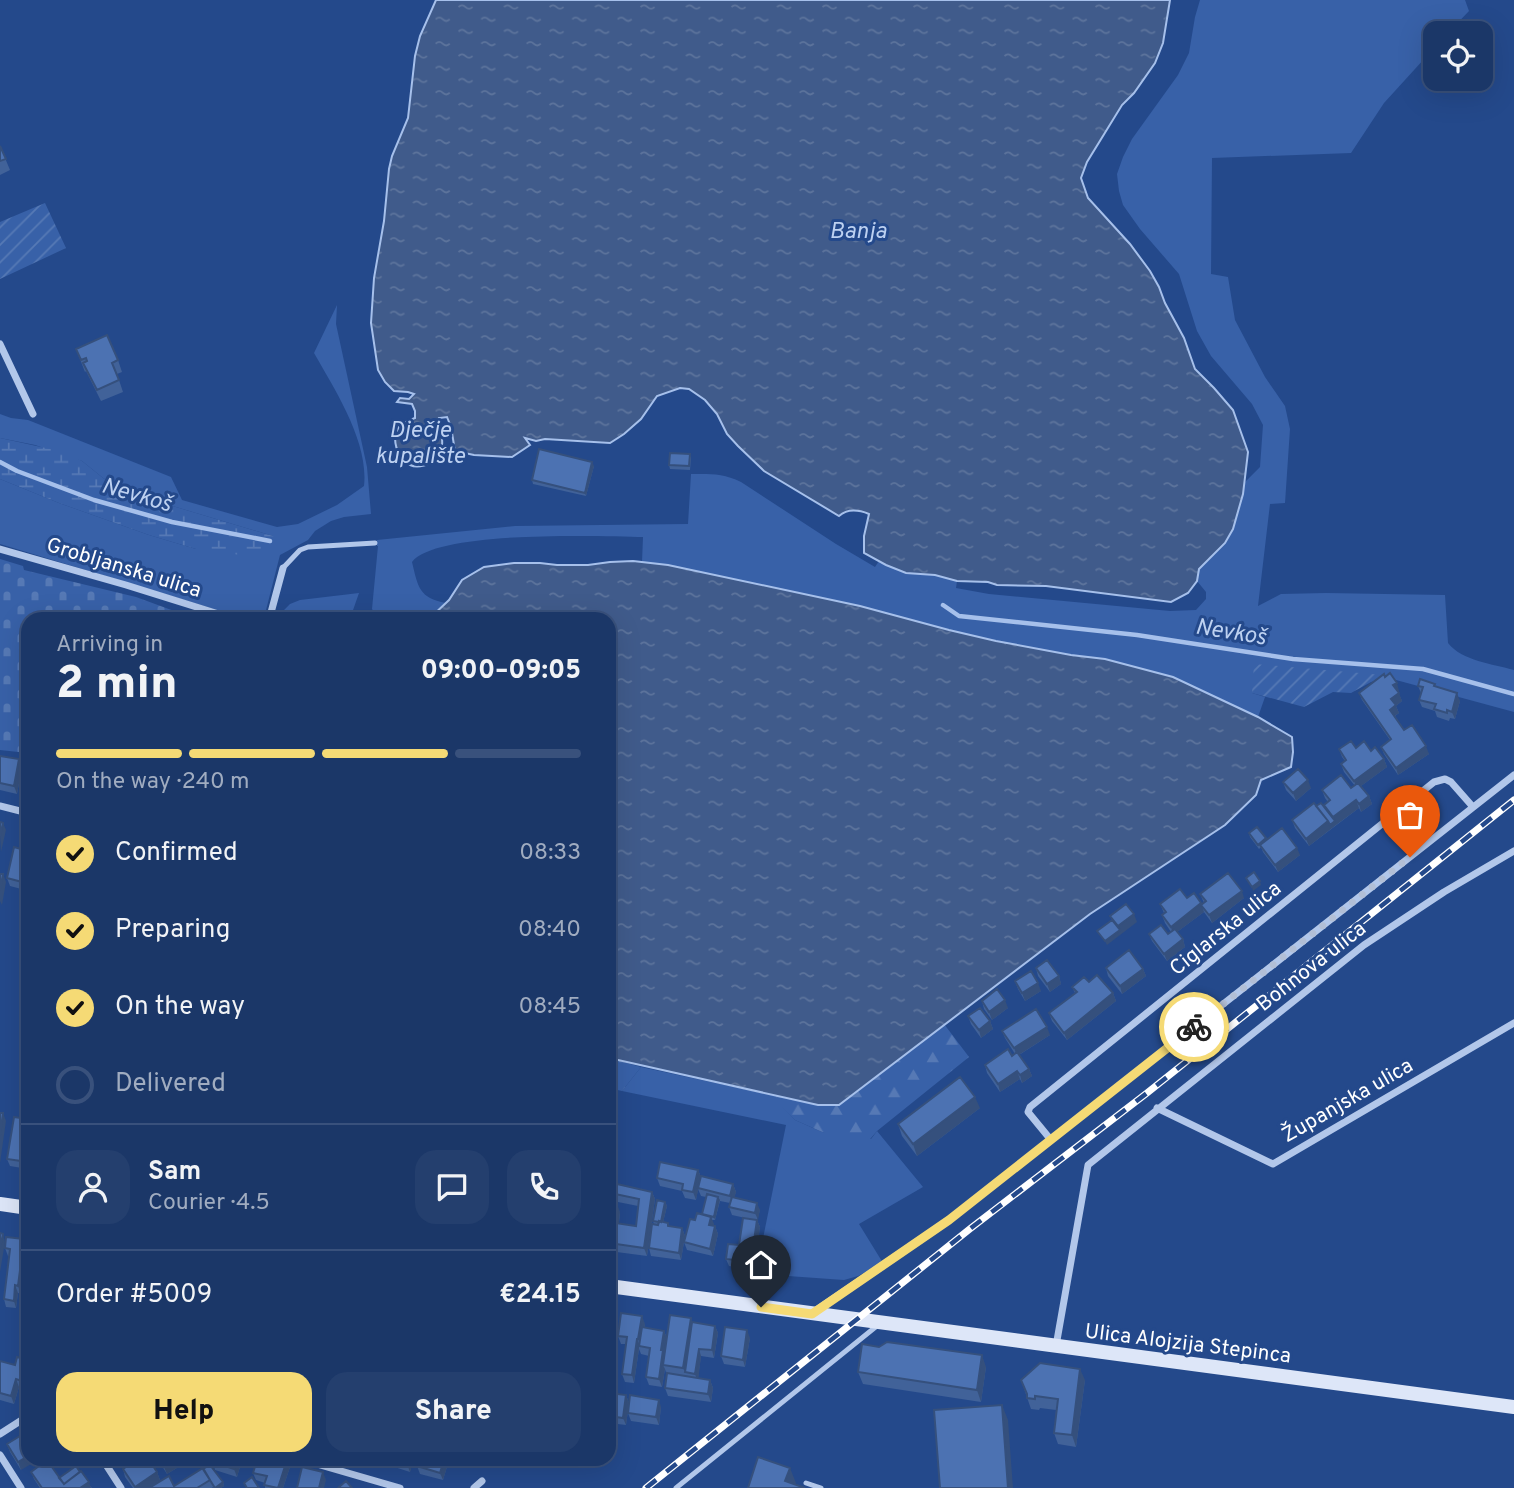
<!DOCTYPE html>
<html lang="en">
<head>
<meta charset="utf-8">
<style>
  :root { --surface:#1b3768; --page:#243f6e; --text:#f1f3f6; --muted:#a0acc0; --line:#39517c; --accent:#f5da75 }
  body { margin:0; font-family:Overpass,sans-serif; background:var(--page); color:var(--text); height:100vh; display:flex; flex-direction:column; font-size:26px; white-space:nowrap }
  * { box-sizing:border-box; margin:0 }
  p { font-size:23px; color:var(--muted) }
  .icon { flex:none; width:38px; height:38px; fill:none; stroke:currentColor; stroke-width:2; stroke-linecap:round; stroke-linejoin:round }
  .map { position:relative; flex:1; overflow:hidden }
  .details { position:absolute; left:21px; top:612px; width:595px; height:854px; display:flex; flex-direction:column; background:var(--surface); border-radius:21px; box-shadow:0 7px 28px #0002,0 0 0 2px var(--line) }
  .details>* { flex:none }
  .fabs { position:absolute; left:1423px; top:21px; display:grid; gap:14px }
  .fabs a { display:grid; place-items:center; width:70px; height:70px; border-radius:14px; background:var(--surface); box-shadow:0 7px 28px #0002,0 0 0 2px var(--line); font-size:35px }
  .pin { position:absolute; display:grid; place-items:center; width:60px; height:60px; color:#fff; margin:-72px -30px; border-radius:50% 50% 50% 0; rotate:-45deg; box-shadow:0 0 7px #0007 }
  .pin .icon { rotate:45deg }
  .courier { position:absolute; display:grid; place-items:center; width:70px; height:70px; margin:-35px; border:5px solid #f5da75; border-radius:50%; background:#fff; color:#222; box-shadow:0 2px 9px #0007 }
  .headline em { font-style:normal; font-weight:800 }
  .headline div { display:flex; flex-direction:column-reverse }
  .headline { display:flex; align-items:center; justify-content:space-between; height:119px; padding:0 35px }
  h1 { font-size:46px; font-weight:800; line-height:52px }
  .bar { display:grid; grid-template-columns:repeat(4,1fr); gap:10px 7px; align-content:center; height:84px; padding:0 35px }
  .bar i { height:9px; border-radius:5px; background:var(--line) }
  .bar .current { background:var(--accent) }
  .bar p { grid-column:span 4 }
  .line { display:flex; align-items:center; gap:18px; padding:0 35px; border-top:2px solid var(--line) }
  .line div { flex:1 }
  .round { display:grid; place-items:center; flex:none; width:74px; height:74px; border-radius:21px; background:var(--page) }
  ol { padding:0 35px; list-style:none }
  li { display:flex; align-items:center; gap:21px; height:77px }
  li p { margin-inline-start:auto }
  li .icon { padding:7px; border-radius:50%; background:var(--accent); color:#111; stroke-width:4 }
  li:last-child { color:var(--muted) }
  li i { width:38px; height:38px; border:4px solid var(--line); border-radius:50% }
  .button { display:flex; gap:14px; margin-top:auto; padding:14px 35px }
  .button a { flex:1; height:80px; border-radius:21px; background:var(--accent); color:#111; font-size:28px; font-weight:800; line-height:80px; text-align:center }
  .button a+a { background:var(--page); color:var(--text) }
  .map>svg:first-child { display:block }
  .grass { fill:#3861a8 }
  .forest { fill:url(#forest-firs) }
  .wetland { fill:url(#wetland-marsh) }
  .cemetery { fill:url(#cemetery-stones) }
  .garden { fill:url(#garden-furrows) }
  .water { fill:url(#water-ripples); stroke:#a6c0eb; stroke-width:2 }
  .lines { fill:none; stroke-linecap:round; stroke-linejoin:round }
  .stream { stroke:#a6c0eb; stroke-width:4.5 }
  .service { stroke:#b2c7ea; stroke-width:5 }
  .minor { stroke:#b2c7ea; stroke-width:7 }
  .secondary { stroke:#dde6f8; stroke-width:14 }
  .rail-casing { stroke:#fff; stroke-width:7 }
  .rail { stroke:#24498b; stroke-width:4.5; stroke-dasharray:13; stroke-linecap:butt }
  .wall { fill:#416299 }
  .shaded-wall { fill:#35507d }
  .building { fill:#4c72b2; stroke:#35507d; stroke-width:2 }
  .done { stroke:#b2bfd6; stroke-width:7; stroke-dasharray:0 12.6 }
  .route { stroke:#f5da75; stroke-width:9 }
  .labels { text-anchor:middle; stroke-width:6; stroke-linejoin:round; paint-order:stroke }
  .street-label { font-size:21px; fill:#fff; stroke:#24498b }
  .water-label { font-size:23px; font-style:italic; fill:#bdd1f1; stroke:#24498b }
</style>
</head>
<body>
<div class="map">
<svg width="1514" height="1488" viewBox="0 0 1514 1488">
  <defs>
    <pattern id="forest-firs" width="22" height="20" patternUnits="userSpaceOnUse" patternTransform="scale(1.75)"><rect width="22" height="20" fill="#3861a8"/><path d="M5 1l3.5 6h-7zM16 11l3.5 6h-7z" fill="#5679b5"/></pattern>
    <pattern id="wetland-marsh" width="20" height="14" patternUnits="userSpaceOnUse" patternTransform="scale(1.75)"><rect width="20" height="14" fill="#3861a8"/><path d="M1 5h8M5 5V1M11 12h8M15 12V8" fill="none" stroke="#5679b5"/></pattern>
    <pattern id="cemetery-stones" width="16" height="16" patternUnits="userSpaceOnUse" patternTransform="scale(1.75)"><rect width="16" height="16" fill="#3861a8"/><path d="M2 7V4a2 2 0 0 1 4 0v3zM10 15v-3a2 2 0 0 1 4 0v3z" fill="#5679b5"/></pattern>
    <pattern id="garden-furrows" width="10" height="10" patternUnits="userSpaceOnUse" patternTransform="scale(1.75)"><rect width="10" height="10" fill="#3861a8"/><path d="M-1 1l2-2M0 10L10 0M9 11l2-2" fill="none" stroke="#5679b5"/></pattern>
    <pattern id="water-ripples" width="26" height="14" patternUnits="userSpaceOnUse" patternTransform="scale(1.75)"><rect width="26" height="14" fill="#405b8b"/><path d="M2 4q2-2 4 0t4 0M15 11q2-2 4 0t4 0" fill="none" stroke="#5d749c"/></pattern>
  </defs>
  <rect width="100%" height="100%" fill="#24498b"/>
  <path class="grass" d="M1200 0H1465L1469 11 1448 33H1435V47L1384 103 1351 153 1212 158 1211 274 1228 277 1235 320 1265 377 1285 406 1290 429 1285 503 1270 504 1258 606 1281 594 1326 593 1445 595 1448 643C1462 661 1493 664 1514 670V712L1396 680 1382 679 1252 693 1265 697 1258 717 1173 677 1105 659 1071 655 996 641 949 630 860 606 668 565 642 562 643 537C601 536 436 530 412 562 418 587 419 598 446 603L429 619H379L372 609 378 546H377V540L515 526 688 524 691 474C710 474 723 473 741 482L836 544 875 567 879 561 906 573 935 575 957 581 956 588 989 594 1170 611 1196 610 1206 599V592L1197 581 1199 569 1233 529 1239 510 1245 482 1260 467 1263 425 1252 404 1211 356 1197 331 1179 274 1140 229 1123 205 1119 191 1117 174 1123 157 1132 139 1178 75 1189 53 1195 17Z
    M337 305 336 324 367 467 371 514 344 517 331 521 315 531 308 540 280 555 264 618 247 619 0 544V479L59 503 149 535 196 549 273 536 129 493 103 478 82 461 35 445 0 438V414L11 418 28 420 171 477 182 500 277 527 298 524 337 505 364 486C369 442 335 390 314 353Z
    M359 593 352 613 347 619 304 620 292 617 291 619H275L290 604 300 600Z
    M641 1067 776 1096 777 1102 795 1120 822 1132 871 1139 877 1131 923 1187 859 1224 883 1263 858 1276 844 1280 788 1276 757 1268 786 1125 622 1091Z"/>
  <path class="forest" d="M944 1024 969 1057 877 1131 865 1145 854 1146 795 1120 776 1102V1096L818 1105 852 1096Z
    M609 1058 641 1067 622 1091 609 1088Z"/>
  <path class="wetland" d="M0 438 64 452 82 461 103 478 129 493 273 536 277 544 273 549 241 555 196 549 149 535 59 503 0 479Z"/>
  <path class="cemetery" d="M0 559 23 566 24 570 136 597 196 619 28 620V753L0 750Z"/>
  <path class="garden" d="M45 203 66 248 0 279V222Z
    M1254 664 1383 675 1382 679 1371 682 1351 693 1333 692 1304 707 1252 693Z"/>
  <path class="water" d="M436 0H1170L1163 43 1155 63 1134 93 1122 105 1087 162 1081 178 1088 198 1130 244 1150 271 1159 287 1165 303 1184 338 1195 369 1214 388 1233 410 1248 452 1243 494 1233 529 1225 543 1199 569 1197 581 1188 593 1171 602 1046 586 997 585 988 582 957 581 935 575 906 573 886 565 864 553V536L869 514C859 510 848 508 839 516L764 471 738 446 727 434 717 414 705 400 689 389 680 388 657 396 641 419 624 434 610 443 545 439 536 441 525 438 530 445 512 457 474 455 455 451 451 427 447 417 439 418C441 433 446 446 437 460 429 464 419 469 410 465 397 460 390 436 400 426 404 422 410 420 415 418V411L412 404 397 402 400 398 409 399 414 394 408 392 394 391 385 382 378 370 371 323 374 278 384 221 389 169 392 156 408 118 415 56 420 36Z
    M633 561 668 565 860 606 949 630 996 641 1071 655 1105 659 1173 677 1258 717 1292 737 1293 752 1291 767 1261 780 1256 795 1225 825 1090 914 839 1105H818L609 1058V620L429 619 449 600 462 580 484 567 514 563H540L557 565H588L610 562Z"/>
  <g class="lines">
    <path class="stream" d="M0 462 17 471 94 500 172 522 270 541
      M943 605 959 616 1137 635 1293 659 1423 669 1514 694"/>
    <path class="service" d="M283 568 300 550 308 547 375 543
      M806 1483 821 1488
      M676 1488 878 1325"/>
    <path class="minor" d="M0 344 33 414
      M0 549 126 585 238 620
      M269 620 283 568
      M0 806 28 813
      M1157 1108 1273 1164 1514 1023
      M1051 1140 1028 1112 1030 1107 1434 782 1445 779 1451 782 1473 807
      M815 1311 949 1220 1514 775
      M1056 1346 1088 1165 1364 945 1444 892 1514 851
      M0 1434 28 1416
      M0 1455 21 1488
      M103 1460 121 1488
      M303 1460 400 1488
      M474 1488 482 1481"/>
    <path class="secondary" d="M0 1204 28 1208
      M609 1286 1514 1407"/>
    <defs>
      <path id="rail" d="M646 1488 971 1228 1147 1093 1514 800"/>
    </defs>
    <use href="#rail" class="rail-casing"/>
    <use href="#rail" class="rail"/>
  </g>
  <path class="wall" d="M0 146 10 170 0 175Z
    M76 349 118 360 122 372 117 374 123 392 101 401 86 371 85 372Z
    M690 454 691 458 690 470 670 469 669 465Z
    M594 466 586 496 533 484 532 480Z
    M1418 686 1437 687 1460 701 1455 719 1450 718 1449 721 1437 717 1435 711 1422 707 1419 700 1421 693Z
    M1399 691 1398 692 1402 701 1396 706 1399 713 1395 716 1404 730 1429 754 1398 775 1384 754 1381 747 1390 740 1362 700 1359 693Z
    M1356 748 1371 751 1384 759 1387 767 1361 786 1369 796 1372 804 1361 812 1359 808 1309 846 1295 828 1292 820 1316 806 1326 809 1324 805 1328 802 1325 798 1322 790 1351 788 1355 786 1344 772 1341 764 1345 761 1342 757 1339 749Z
    M0 756 19 759 22 767 17 794 0 790Z
    M1283 782 1311 788 1296 801 1286 790Z
    M1249 833 1266 838 1267 840 1300 855 1278 872 1263 852 1261 847 1259 849 1250 837Z
    M28 851V878L25 890 10 886 7 878Z
    M1200 894 1244 898 1212 923 1204 912 1177 932 1183 939 1185 947 1167 961 1152 941 1149 934H1168L1171 932 1165 923 1162 915 1164 913 1160 904 1187 898 1202 904 1204 903Z
    M1036 968 1059 976 1061 984 1050 992 1038 976Z
    M1106 968 1143 969 1146 976 1122 994 1108 976Z
    M1015 981 1041 991 1025 1001 1018 989Z
    M1089 982 1113 993 1116 1001 1067 1040 1052 1021 1049 1013 1075 993 1072 987Z
    M982 1001 1008 1008 992 1020 984 1009Z
    M968 1016 990 1021 993 1029 981 1038 971 1024Z
    M1002 1031 1050 1035 1019 1055 1029 1069 1032 1076 1022 1083 1020 1079 1000 1092 987 1073 985 1065 1015 1054 1005 1038Z
    M980 1108 917 1156 902 1136 898 1124Z
    M28 1119V1169L10 1166 7 1159Z
    M698 1170 701 1177 733 1184 736 1192 734 1197 760 1210 757 1220 760 1227 754 1270 729 1266 726 1259 739 1245 750 1219 732 1215 729 1207 730 1203 720 1201 715 1220H712L714 1226H715L718 1234 713 1256 687 1250 684 1242 695 1220 702 1214 706 1197 701 1196 698 1189 696 1200 685 1198 682 1191 660 1186 657 1178Z
    M652 1192 655 1199 647 1256 609 1251V1203L620 1212 619 1223 636 1226 638 1206 618 1202 615 1194Z
    M665 1202 667 1206 663 1222 670 1227 682 1228 685 1236 681 1260 651 1256 649 1248 654 1224 653 1221Z
    M27 1246 21 1294 18 1293 16 1308 6 1307 4 1299 9 1256H8L5 1248Z
    M691 1318 692 1322 715 1326 718 1333 714 1358 701 1356 698 1378 710 1380 713 1388 711 1402 668 1396 665 1388 667 1376 665 1369 662 1387 649 1385 646 1377 649 1356 641 1354 639 1349 634 1383 625 1382 622 1374 626 1344H621L618 1336 645 1324 644 1328 664 1331 667 1338Z
    M750 1338 745 1367 724 1364 721 1356Z
    M879 1347 986 1367 981 1402 863 1384 858 1372Z
    M28 1360V1390L19 1387 14 1404 0 1400V1361L15 1365Z
    M1021 1380H1085L1076 1447 1058 1444 1054 1433 1056 1410 1040 1408 1039 1410 1031 1409Z
    M609 1393 626 1395 629 1403 626 1425 609 1423Z
    M661 1407 659 1425 631 1421 628 1413Z
    M28 1431 21 1470 10 1452 7 1444Z
    M158 1460H190L167 1474Z
    M213 1460H242L237 1477 215 1470 213 1462Z
    M287 1460 290 1467 283 1488H265V1483L256 1480 253 1473Z
    M383 1460H413L410 1472 385 1464Z
    M449 1460 443 1480 420 1474 417 1466Z
    M492 1460H515L513 1465Z
    M203 1468 223 1482 224 1486 221 1488H214L213 1487 212 1488H149L174 1486Z
    M123 1469 157 1472 160 1480 148 1488H133L125 1477Z
    M31 1472 90 1486 92 1488H40L34 1479Z"/>
  <path class="shaded-wall" d="M592 462 594 466 586 496 585 493Z
    M1397 683 1399 691 1396 693 1393 685Z
    M1399 693 1402 701 1396 706 1399 713 1393 717 1390 710 1391 699Z
    M1457 693 1460 701 1455 719 1452 712Z
    M1426 746 1429 754 1398 775 1396 768Z
    M19 759 22 767 17 794 14 786Z
    M1384 759 1387 767 1357 789 1354 781Z
    M1308 780 1311 788 1296 801 1293 793Z
    M1369 796 1372 804 1361 812 1359 804Z
    M1356 800 1359 808 1336 825 1333 817Z
    M1328 821H1335L1336 825 1309 846 1306 839Z
    M3 823 6 830 1 852 0 836Z
    M1297 848 1300 855 1278 872 1275 865Z
    M28 858V878L25 890 22 882Z
    M3 874 6 882 2 905 0 901V890Z
    M1260 881 1261 885 1253 891 1252 887Z
    M1242 891 1244 898 1212 923 1209 915Z
    M1201 903 1204 912 1173 935 1171 927Z
    M1134 914 1137 922 1107 945 1105 941 1120 930 1118 926Z
    M1183 939 1185 947 1167 961 1164 954Z
    M1143 969 1146 976 1122 994 1120 986Z
    M1059 976 1061 984 1050 992 1047 984Z
    M1038 983 1041 991 1025 1001 1022 993Z
    M1113 993 1116 1001 1067 1040 1064 1033Z
    M1005 1000 1008 1008 992 1020 989 1012Z
    M990 1021 993 1029 981 1038 979 1030Z
    M1047 1027 1050 1035 1017 1056 1014 1048Z
    M1029 1069 1032 1076 1022 1083 1020 1075Z
    M1017 1071 1020 1079 1000 1092 998 1084Z
    M975 1097 980 1108 917 1156 913 1144Z
    M3 1113 6 1121 0 1163V1135Z
    M698 1170 701 1177 696 1200 693 1192Z
    M733 1184 736 1192 733 1204 730 1196Z
    M652 1192 655 1199 647 1256 644 1248Z
    M718 1197 720 1200 715 1220 714 1217Z
    M665 1202 667 1206 662 1227 661 1223Z
    M757 1203 760 1210 758 1220 755 1213Z
    M617 1204 620 1212 618 1231 615 1223Z
    M711 1217 714 1224 712 1233 709 1225Z
    M757 1220 760 1227 754 1270 751 1262Z
    M715 1226 718 1234 713 1256 710 1249Z
    M682 1228 685 1236 681 1260 679 1253Z
    M3 1234 5 1242 0 1272V1248Z
    M24 1239 27 1246 21 1294 18 1286Z
    M15 1285 18 1293 16 1308 14 1301Z
    M614 1312 617 1320 614 1342 611 1334Z
    M642 1316 645 1324 641 1347 638 1339Z
    M691 1318 695 1330 685 1372 683 1368Z
    M715 1326 718 1333 714 1358 712 1350Z
    M747 1330 750 1338 745 1367 743 1360Z
    M664 1331 667 1338 663 1365 665 1369 662 1387 659 1379 661 1350Z
    M609 1333 612 1341 609 1360Z
    M637 1339 640 1346H639V1349L634 1383 632 1375Z
    M699 1349 701 1356 698 1382 695 1374Z
    M982 1355 986 1367 981 1402 977 1390Z
    M1080 1369 1085 1380 1076 1447 1072 1435Z
    M16 1379 19 1387 14 1404 11 1396Z
    M710 1380 713 1388 711 1402 708 1394Z
    M626 1395 629 1403 626 1425 623 1418Z
    M659 1400 661 1407 659 1425 656 1417Z
    M1002 1405 1008 1420 1013 1488H1008Z
    M28 1456V1460H38L21 1470 18 1462Z
    M175 1460H190L167 1474 164 1467Z
    M237 1460H242L237 1477 234 1469Z
    M287 1460 290 1467 283 1488H278Z
    M408 1460H413L410 1472 407 1464Z
    M444 1460H449L443 1480 440 1473Z
    M790 1468 796 1483 794 1488 785 1481Z
    M157 1472 160 1480 148 1488H135V1487Z
    M323 1472 326 1480 324 1488H319Z
    M89 1482 91 1488H80Z
    M223 1482 224 1486 221 1488H215Z"/>
  <path class="building" d="M0 146 6 159 0 161Z
    M107 335 118 360 112 363 119 380 97 390 83 363 87 361 86 358 81 360 76 349Z
    M539 449 592 462 585 493 532 480Z
    M670 453 690 454 689 466 669 465Z
    M1390 673 1397 683 1393 685 1399 693 1391 699 1396 705 1390 710 1404 730 1412 725 1426 746 1396 768 1381 747 1391 739 1359 693 1384 674 1385 677Z
    M1420 679 1435 684 1434 686 1457 693 1452 712 1447 710V713L1434 709 1436 704 1419 700 1423 687 1418 686Z
    M1351 741 1356 748 1364 741 1371 751 1375 747 1384 759 1354 781 1341 764 1346 760 1339 749Z
    M0 756 19 759 14 786 0 783Z
    M1298 769 1308 780 1293 793 1283 782Z
    M1341 775 1351 788 1358 783 1369 796 1359 804 1356 800 1333 817 1324 805 1330 800 1322 790Z
    M1314 803 1328 821 1306 839 1292 820Z
    M1321 803 1335 821 1330 825 1328 821 1316 806Z
    M0 822 3 823 0 836Z
    M1257 827 1266 838 1258 845 1249 833Z
    M1282 828 1297 848 1275 865 1260 845Z
    M14 847 28 851V858L22 882 7 878Z
    M1254 872 1260 881 1252 887 1246 878Z
    M1228 873 1242 891 1209 915 1201 905 1206 901 1200 894Z
    M0 874H3L0 890Z
    M1180 889 1187 898 1194 893 1201 903 1171 927 1162 915 1166 912 1160 904Z
    M1126 904 1134 914 1118 926 1110 916Z
    M1112 920 1120 930 1105 941 1097 931Z
    M1161 925 1168 934 1175 929 1183 939 1164 954 1149 934Z
    M1129 950 1143 969 1120 986 1106 968Z
    M1047 960 1059 976 1047 984 1036 968Z
    M1031 971 1038 983 1022 993 1015 981Z
    M1097 975 1113 993 1064 1033 1049 1013 1077 992 1072 987 1084 977 1089 982Z
    M997 989 1005 1000 989 1012 982 1001Z
    M980 1008 990 1021 979 1030 968 1016Z
    M1036 1009 1047 1027 1014 1048 1002 1031Z
    M1008 1049 1012 1056 1017 1052 1029 1069 1020 1075 1017 1071 998 1084 985 1065Z
    M960 1077 975 1097 913 1144 898 1124Z
    M0 1113H3L0 1135Z
    M14 1117 28 1119V1162L7 1159Z
    M660 1162 698 1170 693 1192 682 1190 683 1184 657 1178Z
    M701 1176 733 1184 730 1196 698 1188Z
    M617 1184 652 1192 644 1248 609 1243V1203L617 1204 615 1223 636 1226 639 1199 615 1194Z
    M707 1194 718 1197 714 1217 702 1214Z
    M732 1197 757 1203 755 1213 729 1207Z
    M657 1200 665 1202 661 1222 659 1221V1222L653 1221Z
    M697 1213 711 1217 709 1225 715 1226 710 1249 684 1242 690 1219 695 1220Z
    M743 1218 757 1220 751 1262 726 1259 728 1244 739 1245Z
    M659 1221 668 1223V1226L682 1228 679 1253 649 1248 652 1224 658 1225Z
    M0 1233 3 1234 0 1248Z
    M6 1237 24 1239 18 1286 15 1285 14 1301 4 1299 10 1249 5 1248Z
    M609 1311 614 1312 611 1334 609 1333Z
    M621 1313 642 1316 638 1339H637L632 1375 622 1374 627 1337 618 1336Z
    M670 1315 691 1318 683 1368 663 1365Z
    M692 1322 715 1326 712 1350 699 1349 695 1374 685 1372Z
    M642 1327 664 1331 661 1350H663L659 1379 646 1377 650 1348 639 1346Z
    M725 1327 747 1330 743 1360 721 1356Z
    M887 1342 982 1355 977 1390 858 1372 862 1344 879 1347Z
    M17 1357 28 1360V1383L16 1379 11 1396 0 1393V1361L15 1365Z
    M1040 1363 1080 1369 1072 1435 1054 1433 1058 1399 1035 1396V1399L1027 1398V1394L1021 1380Z
    M667 1373 710 1380 708 1394 665 1388Z
    M609 1393 626 1395 623 1418 609 1416Z
    M630 1395 659 1400 656 1417 628 1413Z
    M1002 1405 1008 1488H940L934 1410Z
    M28 1431V1456L18 1462 7 1444Z
    M758 1457 790 1468 785 1481 805 1488H748Z
    M47 1460 64 1484 81 1471 89 1482 80 1488H42L31 1472Z
    M136 1460H149L157 1472 135 1487 123 1469Z
    M160 1460H175L164 1467Z
    M213 1460H237L234 1469 213 1462Z
    M257 1460H287L278 1488 264 1485 267 1476 253 1473Z
    M392 1460H408L407 1464Z
    M419 1460H444L440 1473 417 1466Z
    M210 1465 223 1482 215 1488 203 1469Z
    M76 1466 80 1472 64 1484 59 1478Z
    M302 1467 323 1472 319 1488H297Z
    M203 1468 210 1480 197 1488H149L169 1476 174 1486Z
    M252 1477 259 1488H247L244 1483Z
    M346 1481 352 1488H338Z"/>
  <g class="lines">
    <path class="done" d="M1194 1027 1410 857"/>
    <path class="route" d="M761 1307 812 1314 949 1220 1194 1027"/>
  </g>
  <g class="labels">
    <g class="street-label">
      <text transform="translate(124 567) rotate(17)" y="7">Grobljanska ulica</text>
      <text transform="translate(1225 928) rotate(-39)" y="7">Ciglarska ulica</text>
      <text transform="translate(1311 966) rotate(-38)" y="7">Bohnova ulica</text>
      <text transform="translate(1347 1100) rotate(-30)" y="7">Županjska ulica</text>
      <text transform="translate(1188 1343) rotate(7)" y="7">Ulica Alojzija Stepinca</text>
    </g>
    <g class="water-label">
      <text x="858" y="238">Banja</text>
      <text x="420" y="437">Dječje<tspan x="420" dy="26">kupalište</tspan></text>
      <text transform="translate(137 494) rotate(16)" y="8">Nevkoš</text>
      <text transform="translate(1231 631) rotate(9)" y="8">Nevkoš</text>
    </g>
  </g>
</svg>
<div class="fabs">
<a><svg class="icon" aria-label="locate" viewBox="0 0 24 24"><circle cx="12" cy="12" r="6"/><path d="M12 2v4M12 18v4M2 12h4M18 12h4"/></svg></a>
</div>
<div class="pin" style="left:1410px;top:857px;background:#ea580c"><svg class="icon" aria-label="bag" viewBox="0 0 24 24"><path d="M5 8h14l-1 12H6zM9 8a3 3 0 0 1 6 0"/></svg></div>
<div class="pin" style="left:761px;top:1307px;background:#1f2937"><svg class="icon" aria-label="home" viewBox="0 0 24 24"><path d="M3 11l9-7 9 7M6 9v11h12V9"/></svg></div>
<div class="courier" style="left:1194px;top:1027px"><svg class="icon" aria-label="bike" viewBox="0 0 24 24"><circle cx="6" cy="16" r="4"/><circle cx="18" cy="16" r="4"/><path d="M6 16l4-8h5l3 8M10 8l3 8H6M13 5h3"/></svg></div>
<section class="details">
<div class="headline"><div><h1>2 min</h1><p>Arriving in</p></div><em>09:00–09:05</em></div>
<div class="bar"><i class="current"></i><i class="current"></i><i class="current"></i><i></i><p>On the way · 240 m</p></div>
<ol>
<li><svg class="icon" aria-label="check" viewBox="0 0 24 24"><path d="M5 12l5 5 9-10"/></svg>Confirmed<p>08:33</p></li>
<li><svg class="icon" aria-label="check" viewBox="0 0 24 24"><path d="M5 12l5 5 9-10"/></svg>Preparing<p>08:40</p></li>
<li><svg class="icon" aria-label="check" viewBox="0 0 24 24"><path d="M5 12l5 5 9-10"/></svg>On the way<p>08:45</p></li>
<li><i></i>Delivered</li>
</ol>
<div class="line" style="height:126px"><a class="round"><svg class="icon" aria-label="person" viewBox="0 0 24 24"><circle cx="12" cy="8" r="4"/><path d="M4 21q1-7 8-7t8 7"/></svg></a><div><b>Sam</b><p>Courier · 4.5</p></div><a class="round"><svg class="icon" aria-label="chat" viewBox="0 0 24 24"><path d="M4 5h16v11H9l-5 4z"/></svg></a><a class="round"><svg class="icon" aria-label="phone" viewBox="0 0 24 24"><path d="M5 4h4l2 5-3 2q2 4 5 5l2-3 5 2v4C11 20 4 13 5 4z"/></svg></a></div>
<div class="line" style="height:91px"><div>Order #5009</div><b>€24.15</b></div>
<div class="button"><a>Help</a><a>Share</a></div>
</section>
</div>
</body>
</html>
